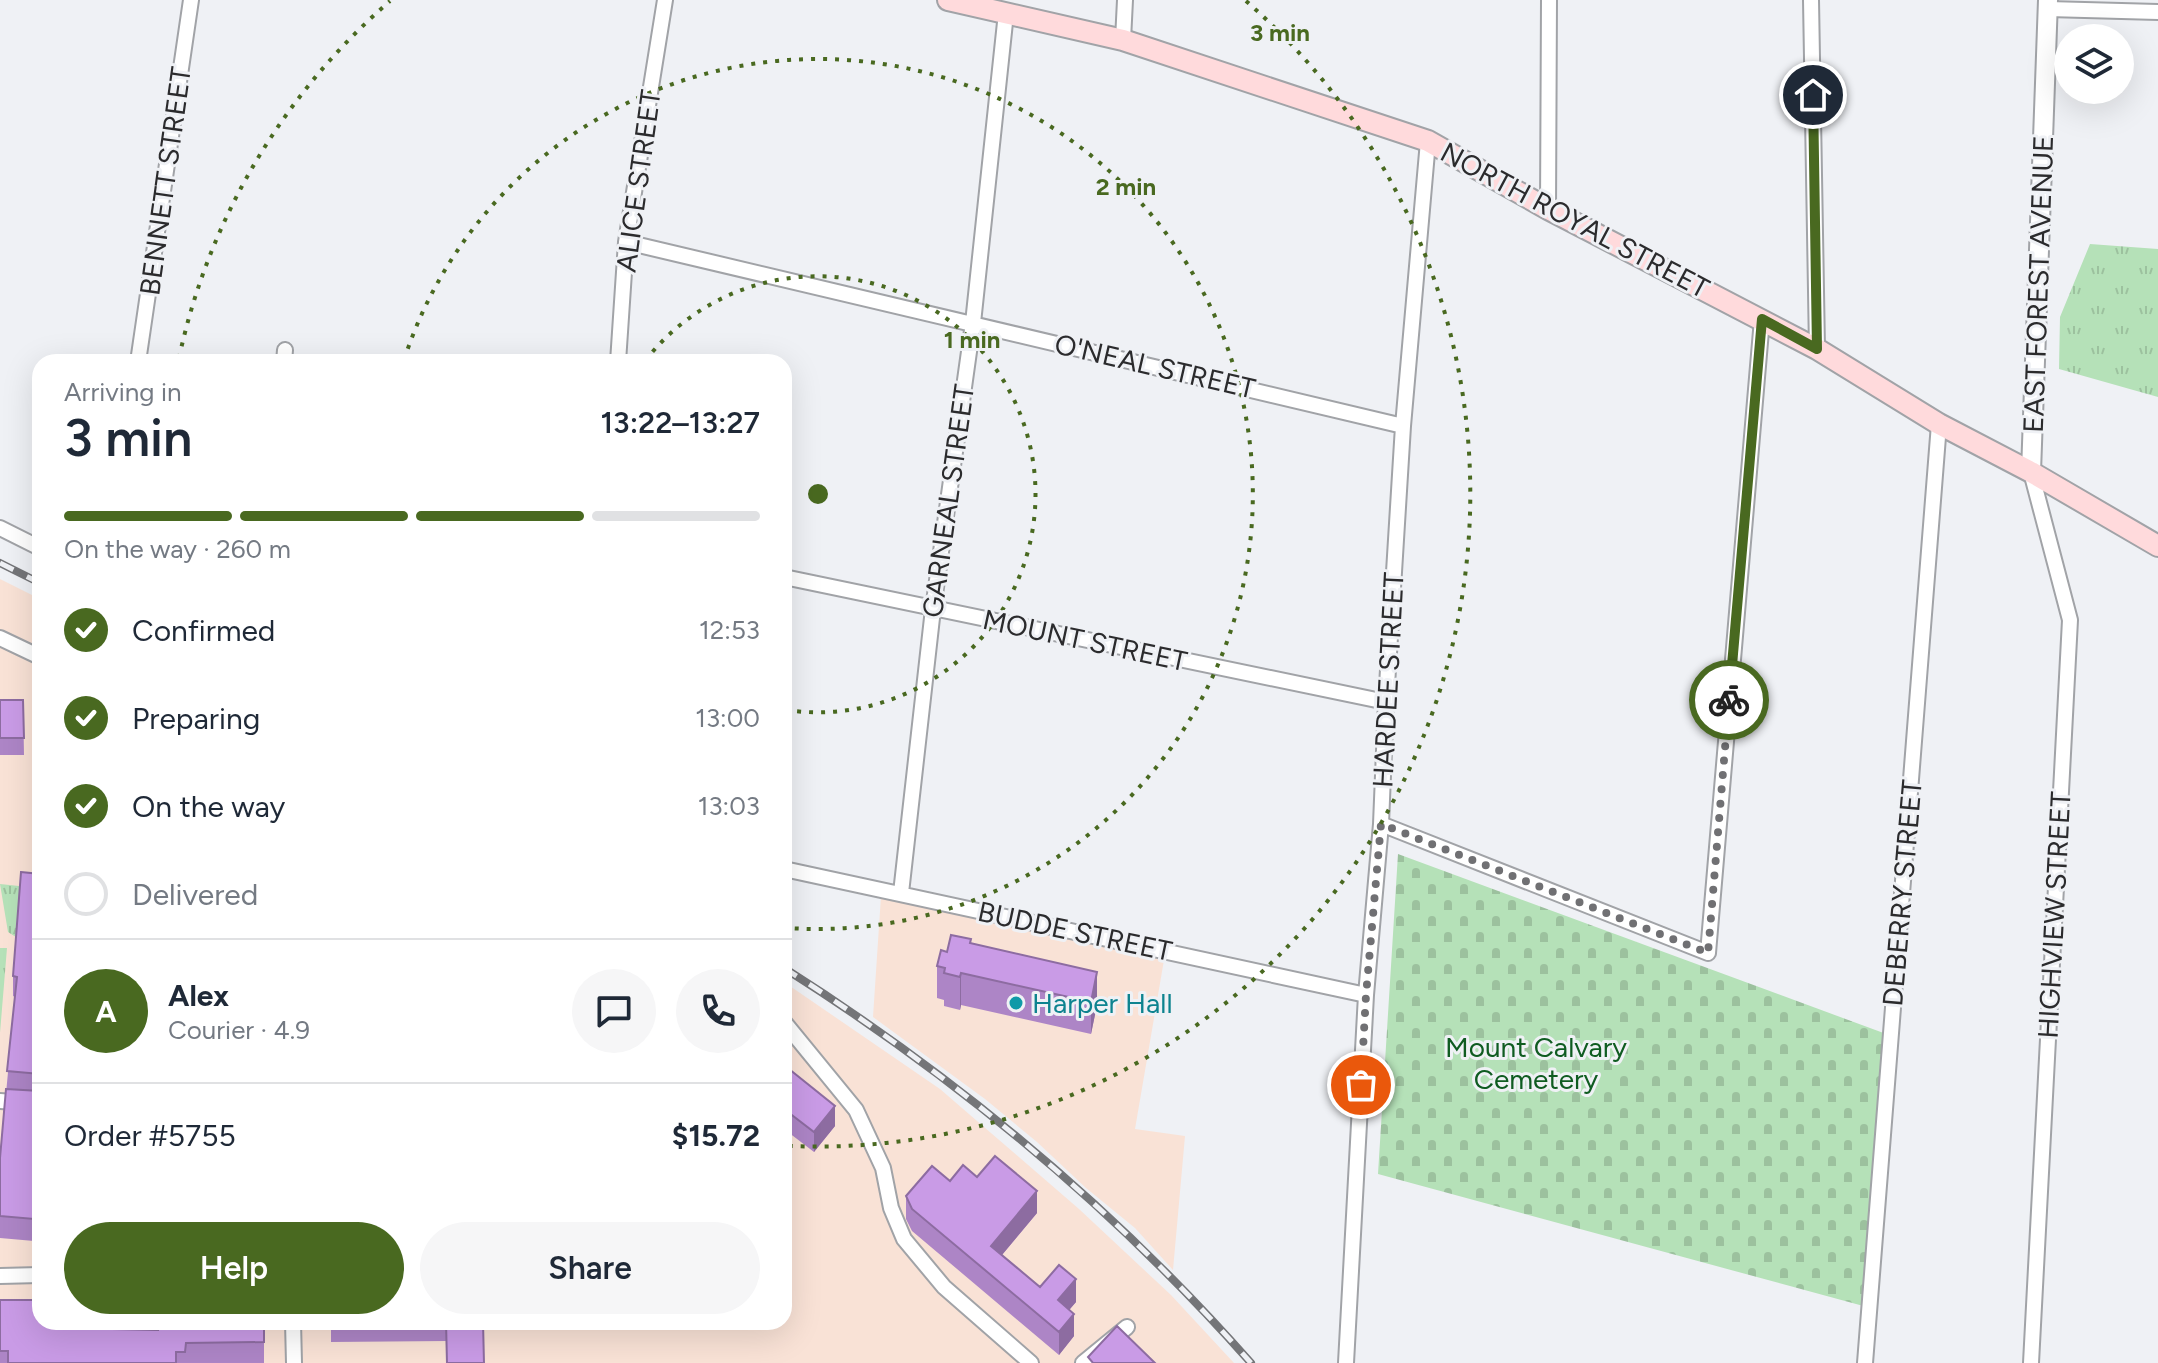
<!DOCTYPE html>
<html lang="en">
<head>
<meta charset="utf-8">
<style>
  :root { --surface:#fff; --page:#f6f6f7; --text:#1f2937; --muted:#747a83; --line:#e0e1e3; --accent:#496920 }
  body { margin:0; font-family:Figtree,sans-serif; background:var(--page); color:var(--text); height:100vh; display:flex; flex-direction:column; font-size:30px; white-space:nowrap }
  * { box-sizing:border-box; margin:0 }
  p { font-size:26px; color:var(--muted) }
  .icon { flex:none; width:44px; height:44px; fill:none; stroke:currentColor; stroke-width:2; stroke-linecap:round; stroke-linejoin:round }
  .map { position:relative; flex:1; overflow:hidden }
  .panel { position:absolute; left:32px; top:354px; width:760px; height:976px; display:flex; flex-direction:column; background:var(--surface); border-radius:24px; box-shadow:0 8px 32px #0002 }
  .panel>* { flex:none }
  .tools { position:absolute; left:2054px; top:24px; display:grid; gap:16px }
  .tools a { display:grid; place-items:center; width:80px; height:80px; border-radius:50%; background:var(--surface); box-shadow:0 8px 32px #0002; font-size:40px }
  .pin { position:absolute; display:grid; place-items:center; width:68px; height:68px; color:#fff; margin:-34px; border:4px solid #fff; border-radius:50%; box-shadow:0 2px 8px #0007 }
  .courier { position:absolute; display:grid; place-items:center; width:80px; height:80px; margin:-40px; border:6px solid #496920; border-radius:50%; background:#fff; color:#222; box-shadow:0 2px 10px #0007 }
  .overview em { font-style:normal; font-weight:600 }
  .overview div { display:flex; flex-direction:column-reverse }
  .overview { display:flex; align-items:center; justify-content:space-between; height:136px; padding:0 32px }
  h1 { font-size:52px; font-weight:600; line-height:60px }
  .bar { display:grid; grid-template-columns:repeat(4,1fr); gap:12px 8px; align-content:center; height:96px; padding:0 32px }
  .bar i { height:10px; border-radius:6px; background:var(--line) }
  .bar .current { background:var(--accent) }
  .bar p { grid-column:span 4 }
  .line { display:flex; align-items:center; gap:20px; padding:0 32px; border-top:2px solid var(--line) }
  .line div { flex:1 }
  .round { display:grid; place-items:center; flex:none; width:84px; height:84px; border-radius:42px; background:var(--page) }
  ol { padding:0 32px; list-style:none }
  li { display:flex; align-items:center; gap:24px; height:88px }
  li p { margin-inline-start:auto }
  li .icon { padding:8px; border-radius:50%; background:var(--accent); color:#fff; stroke-width:4 }
  li:last-child { color:var(--muted) }
  li i { width:44px; height:44px; border:4px solid var(--line); border-radius:50% }
  .primary-button { display:flex; gap:16px; margin-top:auto; padding:16px 32px }
  .primary-button a { flex:1; height:92px; border-radius:48px; background:var(--accent); color:#fff; font-size:32px; font-weight:600; line-height:92px; text-align:center }
  .primary-button a+a { background:var(--page); color:var(--text) }
  .map>svg:first-child { display:block }
  .education { fill:#f9e2d6 }
  .grass { fill:url(#grass-tufts) }
  .cemetery { fill:url(#cemetery-stones) }
  .lines { fill:none; stroke-linecap:round; stroke-linejoin:round }
  .minor-casing { stroke:#a1a3a7; stroke-width:18 }
  .tertiary-casing { stroke:#a1a3a7; stroke-width:22 }
  .secondary-casing { stroke:#a1a3a7; stroke-width:24 }
  .minor { stroke:#fff; stroke-width:14 }
  .tertiary { stroke:#fff; stroke-width:18 }
  .secondary { stroke:#ffdadc; stroke-width:20 }
  .rail-casing { stroke:#747578; stroke-width:8 }
  .rail { stroke:#eff1f5; stroke-width:5; stroke-dasharray:15; stroke-linecap:butt }
  .wall { fill:#ad85c6 }
  .shaded-wall { fill:#8d6ca1 }
  .building { fill:#c99be6; stroke:#8d6ca1; stroke-width:2 }
  .done { stroke:#707073; stroke-width:8; stroke-dasharray:0 14.4 }
  .route { stroke:#496920; stroke-width:10 }
  .ring { fill:none; stroke:#496920; stroke-width:4; stroke-dasharray:4 8 }
  .culture-dot { fill:#0f9aa8; stroke:#eff1f5; stroke-width:3 }
  .labels { text-anchor:middle; stroke-width:6; stroke-linejoin:round; paint-order:stroke }
  .street-label { font-size:28px; fill:#2b2b2d; stroke:#eff1f5 }
  .culture-label { font-size:28px; fill:#0d838f; stroke:#eff1f5; text-anchor:start }
  .park-label { font-size:28px; fill:#0f5c21; stroke:#eff1f5 }
  .centre { fill:#496920; stroke:#eff1f5; stroke-width:4 }
  .ring-label { font-size:24px; text-anchor:middle; font-weight:bold; fill:#496920; stroke:#eff1f5; stroke-width:6; stroke-linejoin:round; paint-order:stroke }
</style>
</head>
<body>
<div class="map">
<svg width="2158" height="1363" viewBox="0 0 2158 1363">
  <defs>
    <pattern id="grass-tufts" width="24" height="20" patternUnits="userSpaceOnUse" patternTransform="scale(2)"><rect width="24" height="20" fill="#b5e1b8"/><path d="M3 7l-1-3M5 7V3M7 7l1-3M15 17l-1-3M17 17v-4M19 17l1-3" fill="none" stroke="#9cc19e"/></pattern>
    <pattern id="cemetery-stones" width="16" height="16" patternUnits="userSpaceOnUse" patternTransform="scale(2)"><rect width="16" height="16" fill="#b5e1b8"/><path d="M2 7V4a2 2 0 0 1 4 0v3zM10 15v-3a2 2 0 0 1 4 0v3z" fill="#9cc19e"/></pattern>
  </defs>
  <rect width="100%" height="100%" fill="#eff1f5"/>
  <path class="education" d="M0 579 40 599V1322H784V982L940 1089 984 1127 1079 1209 1171 1295 1234 1363H0Z
    M881 896 1164 960 1135 1129 1185 1136 1173 1270 1135 1228 1086 1188 1037 1142 985 1099 873 1017Z"/>
  <path class="grass" d="M2090 244 2158 249V397L2059 369 2060 317Z
    M0 884 38 888 19 939 8 932Z
    M0 948H7L0 1033Z"/>
  <path class="cemetery" d="M1398 854 1889 1035 1867 1307 1378 1174Z"/>
  <g class="lines">
    <defs>
      <path id="minor" d="M1811 0 1817 349
        M2048 9 2158 12
        M1123 40 1125 0
        M1548 209 1549 0
        M626 242 1403 426
        M138 362 191 0
        M284 362 285 350
        M618 362 626 242 665 0
        M2031 472 2070 620 2031 1363
        M0 528 40 548
        M784 577 1386 702
        M0 638 40 657
        M1381 824 1708 953 1762 319
        M784 869 1366 995
        M901 893 933 609 973 323 1006 13
        M784 1022 856 1110 883 1168 891 1208 904 1239 944 1287 1031 1363
        M0 1101 40 1104
        M0 1276 40 1275
        M293 1322 294 1363
        M1083 1363 1127 1327
        M1346 1363 1366 995 1381 824 1386 702 1403 426 1428 141
        M1865 1363 1939 424"/>
      <path id="tertiary" d="M2031 472 2048 0"/>
      <path id="secondary" d="M948 0 1123 40 1428 141 1548 209 1817 349 1939 424 2031 472 2158 546"/>
    </defs>
    <use href="#minor" class="minor-casing"/>
    <use href="#tertiary" class="tertiary-casing"/>
    <use href="#secondary" class="secondary-casing"/>
    <use href="#minor" class="minor"/>
    <use href="#tertiary" class="tertiary"/>
    <use href="#secondary" class="secondary"/>
    <defs>
      <path id="rail" d="M0 563 40 583
        M784 968C956 1077 1116 1210 1251 1363"/>
    </defs>
    <use href="#rail" class="rail-casing"/>
    <use href="#rail" class="rail"/>
  </g>
  <path class="wall" d="M0 700H23L24 755H0Z
    M40 874V1159L34 1241 0 1238V1158L15 997 13 996V976Z
    M971 944 1097 1005 1091 1034 961 1005 960 1010 944 1006V1000L937 998V966L947 952Z
    M784 1065 835 1126 814 1152 784 1129Z
    M977 1177 1037 1213 1002 1255 1040 1287 1076 1302 1069 1310 1074 1336 1059 1355 912 1231 906 1219V1196L950 1181Z
    M0 1300 66 1328 158 1330 264 1322V1363H0Z
    M331 1322H483L446 1341 331 1342Z"/>
  <path class="shaded-wall" d="M1097 972V1005L1091 1034V1002Z
    M961 973V1005L960 1010V977Z
    M835 1106V1126L814 1152V1132Z
    M40 1137V1159L34 1241V1219Z
    M1037 1191V1213L991 1268V1246Z
    M1076 1279V1302L1058 1323V1300Z
    M1074 1314V1336L1059 1355V1332Z"/>
  <path class="building" d="M0 700H23L24 738H0Z
    M21 872 40 874V1074L7 1071 17 977 13 976Z
    M951 935 971 939 970 943 1097 972 1091 1002 961 973 960 977 944 973 945 968 937 966 941 950 947 952Z
    M784 1065 835 1106 814 1132 784 1109Z
    M6 1089 40 1091V1137L34 1219 0 1216V1158Z
    M995 1156 1037 1191 991 1246 1040 1287 1059 1265 1076 1279 1058 1300 1074 1314 1059 1332 912 1209 906 1196 932 1166 950 1181 963 1165 977 1177Z
    M0 1300H40V1322H66V1328L158 1330V1322H264V1342L186 1343 185 1352H176V1363H8V1351H0Z
    M446 1322H483L484 1363H447Z
    M1117 1326 1155 1363H1093L1088 1357Z"/>
  <g class="lines">
    <path class="done" d="M1361 1085 1366 995 1381 824 1708 953 1729 700"/>
    <path class="route" d="M1729 700 1762 319 1817 349 1813 95"/>
  </g>
  <g class="ring">
    <path d="M645 361A218 218 0 1 1 786 710"/>
    <path d="M404 360A435 435 0 1 1 788 928"/>
    <path d="M179 358A653 653 0 0 1 390 1M1246 1A653 653 0 0 1 790 1146"/>
  </g>
  <circle class="culture-dot" cx="1016" cy="1003" r="8"/>
  <g class="labels">
    <g class="street-label">
      <text transform="translate(165 181) rotate(-82)" y="10">BENNETT STREET</text>
      <text transform="translate(638 181) rotate(-82)" y="10">ALICE STREET</text>
      <text transform="translate(1575 220) rotate(28)" y="10">NORTH ROYAL STREET</text>
      <text transform="translate(2038 284) rotate(-88)" y="10">EAST FOREST AVENUE</text>
      <text transform="translate(1155 366) rotate(13)" y="10">O'NEAL STREET</text>
      <text transform="translate(948 501) rotate(-82)" y="10">GARNEAL STREET</text>
      <text transform="translate(1085 640) rotate(12)" y="10">MOUNT STREET</text>
      <text transform="translate(1388 680) rotate(-87)" y="10">HARDEE STREET</text>
      <text transform="translate(1902 893) rotate(-85)" y="10">DEBERRY STREET</text>
      <text transform="translate(2054 915) rotate(-87)" y="10">HIGHVIEW STREET</text>
      <text transform="translate(1075 931) rotate(12)" y="10">BUDDE STREET</text>
    </g>
    <g class="culture-label">
      <text x="1032" y="1013">Harper Hall</text>
    </g>
    <g class="park-label">
      <text x="1536" y="1057">Mount Calvary<tspan x="1536" dy="32">Cemetery</tspan></text>
    </g>
  </g>
  <circle cx="818" cy="494" r="12" class="centre"/>
  <g class="ring-label">
    <text x="1280" y="41">3 min</text>
    <text x="1126" y="195">2 min</text>
    <text x="972" y="348">1 min</text>
  </g>
</svg>
<div class="tools">
<a><svg class="icon" aria-label="layers" viewBox="0 0 24 24"><path d="M12 4l9 5-9 5-9-5zM3 14l9 5 9-5"/></svg></a>
</div>
<div class="pin" style="left:1361px;top:1085px;background:#ea580c"><svg class="icon" aria-label="bag" viewBox="0 0 24 24"><path d="M5 8h14l-1 12H6zM9 8a3 3 0 0 1 6 0"/></svg></div>
<div class="pin" style="left:1813px;top:95px;background:#1f2937"><svg class="icon" aria-label="home" viewBox="0 0 24 24"><path d="M3 11l9-7 9 7M6 9v11h12V9"/></svg></div>
<div class="courier" style="left:1729px;top:700px"><svg class="icon" aria-label="bike" viewBox="0 0 24 24"><circle cx="6" cy="16" r="4"/><circle cx="18" cy="16" r="4"/><path d="M6 16l4-8h5l3 8M10 8l3 8H6M13 5h3"/></svg></div>
<section class="panel">
<div class="overview"><div><h1>3 min</h1><p>Arriving in</p></div><em>13:22–13:27</em></div>
<div class="bar"><i class="current"></i><i class="current"></i><i class="current"></i><i></i><p>On the way · 260 m</p></div>
<ol>
<li><svg class="icon" aria-label="check" viewBox="0 0 24 24"><path d="M5 12l5 5 9-10"/></svg>Confirmed<p>12:53</p></li>
<li><svg class="icon" aria-label="check" viewBox="0 0 24 24"><path d="M5 12l5 5 9-10"/></svg>Preparing<p>13:00</p></li>
<li><svg class="icon" aria-label="check" viewBox="0 0 24 24"><path d="M5 12l5 5 9-10"/></svg>On the way<p>13:03</p></li>
<li><i></i>Delivered</li>
</ol>
<div class="line" style="height:144px"><b class="round" style="background:var(--accent);color:#fff">A</b><div><b>Alex</b><p>Courier · 4.9</p></div><a class="round"><svg class="icon" aria-label="chat" viewBox="0 0 24 24"><path d="M4 5h16v11H9l-5 4z"/></svg></a><a class="round"><svg class="icon" aria-label="phone" viewBox="0 0 24 24"><path d="M5 4h4l2 5-3 2q2 4 5 5l2-3 5 2v4C11 20 4 13 5 4z"/></svg></a></div>
<div class="line" style="height:104px"><div>Order #5755</div><b>$15.72</b></div>
<div class="primary-button"><a>Help</a><a>Share</a></div>
</section>
</div>
</body>
</html>
